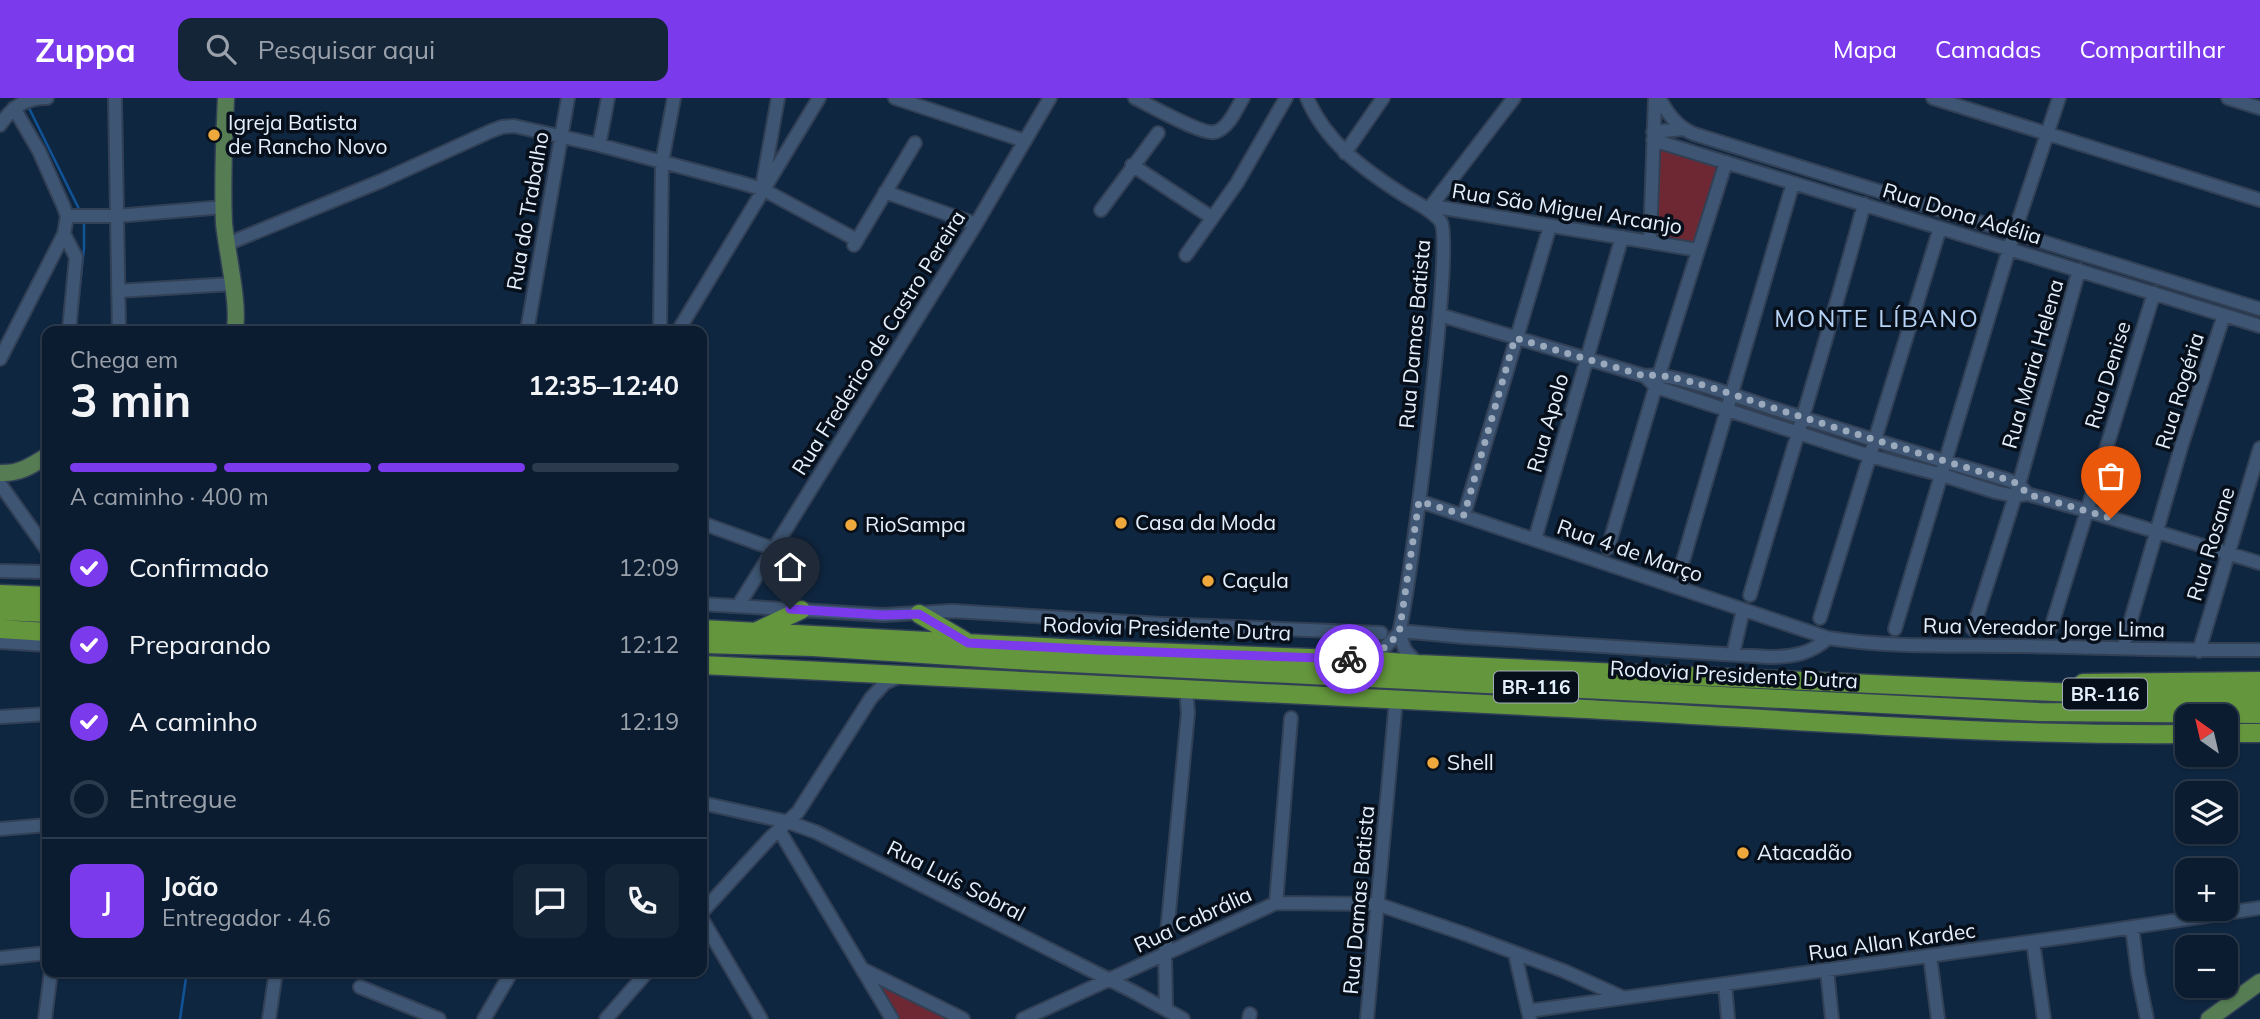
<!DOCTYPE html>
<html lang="pt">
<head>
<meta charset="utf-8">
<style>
  :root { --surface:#0b1c30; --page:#142538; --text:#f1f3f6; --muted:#9aa1ab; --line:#2b3a4c; --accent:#7c3aed }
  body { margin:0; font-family:Mulish,sans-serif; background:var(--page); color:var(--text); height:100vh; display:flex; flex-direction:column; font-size:26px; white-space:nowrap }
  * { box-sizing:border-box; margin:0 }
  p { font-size:23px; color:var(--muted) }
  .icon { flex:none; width:38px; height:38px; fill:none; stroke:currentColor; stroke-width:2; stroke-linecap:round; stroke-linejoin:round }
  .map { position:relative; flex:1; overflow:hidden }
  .panel { position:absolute; left:42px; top:228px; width:665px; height:651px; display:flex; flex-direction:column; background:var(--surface); border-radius:14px; box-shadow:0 2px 5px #0004,0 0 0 2px var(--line) }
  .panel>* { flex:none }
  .needle { width:46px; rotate:326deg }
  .tools { position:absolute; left:2175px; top:606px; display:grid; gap:14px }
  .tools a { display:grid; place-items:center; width:63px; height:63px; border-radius:14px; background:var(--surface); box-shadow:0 2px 5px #0004,0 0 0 2px var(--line); font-size:35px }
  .pin { position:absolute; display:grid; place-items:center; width:60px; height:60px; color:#fff; margin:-72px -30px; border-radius:50% 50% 50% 0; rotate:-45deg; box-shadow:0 0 7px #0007 }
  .pin .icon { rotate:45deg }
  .courier { position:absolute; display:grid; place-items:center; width:70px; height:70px; margin:-35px; border:5px solid #7c3aed; border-radius:50%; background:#fff; color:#222; box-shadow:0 2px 9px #0007 }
  .summary em { font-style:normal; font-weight:700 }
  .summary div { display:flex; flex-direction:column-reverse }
  .summary { display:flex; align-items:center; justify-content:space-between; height:119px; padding:0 28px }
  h1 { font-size:46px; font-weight:700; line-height:52px }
  .bar { display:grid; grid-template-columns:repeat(4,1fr); gap:10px 7px; align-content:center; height:84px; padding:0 28px }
  .bar i { height:9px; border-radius:5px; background:var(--line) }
  .bar .selected { background:var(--accent) }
  .bar p { grid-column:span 4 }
  .line { display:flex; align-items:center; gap:18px; padding:0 28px; border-top:2px solid var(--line) }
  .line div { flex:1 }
  .round { display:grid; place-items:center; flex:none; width:74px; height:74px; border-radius:14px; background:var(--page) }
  ol { padding:0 28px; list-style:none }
  li { display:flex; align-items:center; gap:21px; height:77px }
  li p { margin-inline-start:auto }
  li .icon { padding:7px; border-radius:50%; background:var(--accent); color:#fff; stroke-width:4 }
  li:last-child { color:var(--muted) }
  li i { width:38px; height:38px; border:4px solid var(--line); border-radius:50% }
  header { display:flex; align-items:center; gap:42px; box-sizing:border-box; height:98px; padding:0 35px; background:var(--accent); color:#fff }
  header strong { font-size:33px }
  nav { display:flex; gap:38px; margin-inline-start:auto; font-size:24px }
  .search { width:490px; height:63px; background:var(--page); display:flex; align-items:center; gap:18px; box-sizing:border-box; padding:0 24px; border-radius:14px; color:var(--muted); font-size:26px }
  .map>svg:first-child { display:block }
  .green { fill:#6e2833 }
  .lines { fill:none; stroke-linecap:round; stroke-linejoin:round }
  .stream { stroke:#115397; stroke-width:2.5 }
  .minor-casing { stroke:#324056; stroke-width:16 }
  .major-casing { stroke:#324056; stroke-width:19 }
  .highway-casing { stroke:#324056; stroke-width:21 }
  .minor { stroke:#3e5673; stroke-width:12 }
  .major { stroke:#557c53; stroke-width:16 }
  .highway { stroke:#64963d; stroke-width:18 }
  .done { stroke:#9aa9bc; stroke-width:7; stroke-dasharray:0 12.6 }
  .route { stroke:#7c3aed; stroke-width:9 }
  .poi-dot { fill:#eea83c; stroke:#060f1a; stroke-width:2.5 }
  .labels { text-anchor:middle; stroke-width:7; stroke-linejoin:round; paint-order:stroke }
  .shield { fill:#060f1a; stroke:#a2acba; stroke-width:2 }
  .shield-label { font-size:19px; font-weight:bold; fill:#e5f0fe }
  .poi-label { font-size:21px; fill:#e5f0fe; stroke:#060f1a; text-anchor:start }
  .street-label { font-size:21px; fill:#e5f0fe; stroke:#060f1a }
  .quarter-label { font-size:24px; letter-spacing:2px; fill:#b6d2f4; stroke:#060f1a }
</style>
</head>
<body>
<header>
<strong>Zuppa</strong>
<div class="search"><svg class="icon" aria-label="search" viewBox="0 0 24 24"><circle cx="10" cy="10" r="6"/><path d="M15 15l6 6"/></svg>Pesquisar aqui</div>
<nav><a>Mapa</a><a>Camadas</a><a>Compartilhar</a></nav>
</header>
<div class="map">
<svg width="2260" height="921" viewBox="0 0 2260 921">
  <rect width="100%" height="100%" fill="#0f2640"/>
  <path class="green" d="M1660 49 1718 66 1696 145 1656 136Z
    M873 882 952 921H897Z"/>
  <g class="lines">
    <path class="stream" d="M28 8 81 115
      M75 233 84 150V121
      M180 921 187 873"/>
    <defs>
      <path id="minor" d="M115 0 119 233
        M895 0 1025 43
        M1135 0C1149 7 1202 37 1215 34 1229 30 1236 11 1243 0
        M1307 0C1326 44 1363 71 1402 96 1414 104 1433 112 1441 124 1454 148 1410 491 1399 535L1405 552 1418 566
        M1659 0C1668 16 1677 29 1694 36L2260 211
        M1933 0 2260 102
        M2228 0 2260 10
        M0 27C12 9 25 0 47 0
        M1653 34 1683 31
        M1653 42 2260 228
        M599 47 608 0
        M1345 55 1383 0
        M1132 67 1211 119
        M763 84 778 0
        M885 94 976 126
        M1431 108 1698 152
        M1101 112 1158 35
        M1428 112 1514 0
        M67 118H116L224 109
        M64 136 76 159 69 233
        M1650 144 1655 0
        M227 146 381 83 491 33 502 29 514 28 599 47 738 84 762 91 857 142
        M854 147 915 45
        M1186 157 1237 85 1286 0
        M118 193 232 186
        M1440 217 1645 278C1669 273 1742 300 1769 309 1848 334 1926 358 2005 381L2019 386 2027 396
        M527 233 568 0
        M660 233 662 64 674 0
        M678 233 819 0
        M0 261 64 136 67 118 63 107 39 53 14 10
        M1645 278 1656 289 1870 358 1942 377 1996 394 2015 398 2027 396 2088 413 2260 465
        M0 386 47 452
        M1419 403 1828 540C1891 550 1957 547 2020 548 2100 549 2180 553 2260 552
        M1464 417 1550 128
        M702 425 774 451
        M1535 441 1622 139
        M1608 450 1659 277 1726 64
        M0 473 47 474
        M1680 473 1793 85
        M1750 497C1788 366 1829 237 1864 106
        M702 506 883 517 952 513 1161 526 1381 535
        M738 508 976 126 1050 0
        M1820 520 1940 130
        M2051 530 2154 195
        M1895 531 2009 151 2059 0
        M1973 531 2019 386 2079 172
        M1400 533 1464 539 1769 559C1792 559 1811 556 1828 540
        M2125 542 2182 346 2224 217
        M0 544 47 547
        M2199 553 2260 350
        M1733 556 1743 512
        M1366 561 1383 551 1399 535
        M0 619 47 616
        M702 705 788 724 816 734 1136 895 1183 921
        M0 731 47 727
        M779 732 892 921
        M1276 805 1291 620
        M702 814 770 740 798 714 871 600 885 585 898 579
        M702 821 761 921
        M2132 829 2138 876 2147 921
        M2033 844 2044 921
        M1515 856 1530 921
        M1930 858 1938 921
        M0 860 47 855
        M864 872 963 921
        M1827 872 1832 921
        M1725 886 1728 921
        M360 889 439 921
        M1166 911 1165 856 1188 615 1186 590
        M1528 913 2073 838 2260 810
        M45 921 51 873
        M269 921 276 873
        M484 921 512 873
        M606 921 648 873
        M1023 921 1276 805 1377 806 1465 836 1564 873 1624 900
        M1249 921 1250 916
        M1367 921 1396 602"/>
      <path id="major" d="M226 0C224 42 222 84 224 125 226 150 241 213 234 233
        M0 375C19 376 31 368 47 358
        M2209 921 2260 884"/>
      <path id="highway" d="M0 496 47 498
        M0 513 47 515
        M919 516 965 543
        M0 531 47 534
        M702 531 1099 552 1365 562 1418 566 2167 599H2260
        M757 533 801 512
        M702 546 813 549 1031 563 2039 614 2260 616
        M702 567C983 581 1264 595 1545 609 1759 619 1973 638 2188 636
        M2083 585 2260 583
        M2226 635H2260"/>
    </defs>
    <use href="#minor" class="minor-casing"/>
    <use href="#major" class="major-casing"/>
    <use href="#highway" class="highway-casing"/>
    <use href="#minor" class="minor"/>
    <use href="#major" class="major"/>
    <use href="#highway" class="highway"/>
  </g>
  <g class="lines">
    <path class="done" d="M1349 561C1373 562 1382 552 1399 536L1419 403 1464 417 1515 240 1645 278C1669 272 1747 302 1774 310 1851 335 1928 358 2005 381L2019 386 2027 396 2111 420"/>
    <path class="route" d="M790 511 883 517 919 516 968 545 1099 552 1349 561"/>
  </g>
  <g class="poi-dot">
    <circle cx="214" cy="37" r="7"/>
    <circle cx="1121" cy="425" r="7"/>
    <circle cx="851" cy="427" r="7"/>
    <circle cx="1208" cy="483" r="7"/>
    <circle cx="1433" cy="665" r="7"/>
    <circle cx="1743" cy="755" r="7"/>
  </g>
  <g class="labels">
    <g class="shield">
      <rect x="1494" y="573.5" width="84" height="31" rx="5"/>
      <rect x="2063" y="580.5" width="84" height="31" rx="5"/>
    </g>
    <g class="shield-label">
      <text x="1536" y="596">BR-116</text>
      <text x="2105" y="603">BR-116</text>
    </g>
    <g class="poi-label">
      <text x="228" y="32">Igreja Batista<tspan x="228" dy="24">de Rancho Novo</tspan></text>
      <text x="1135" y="432">Casa da Moda</text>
      <text x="865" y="434">RioSampa</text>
      <text x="1222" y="490">Caçula</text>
      <text x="1447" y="672">Shell</text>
      <text x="1757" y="762">Atacadão</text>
    </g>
    <g class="street-label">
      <text transform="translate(1567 111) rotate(9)" y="7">Rua São Miguel Arcanjo</text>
      <text transform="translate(528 113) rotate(-80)" y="7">Rua do Trabalho</text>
      <text transform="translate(1962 116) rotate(17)" y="7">Rua Dona Adélia</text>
      <text transform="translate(1415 236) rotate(-85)" y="7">Rua Damas Batista</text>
      <text transform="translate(879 245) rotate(-58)" y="7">Rua Frederico de Castro Pereira</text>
      <text transform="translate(2033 266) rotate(-74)" y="7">Rua Maria Helena</text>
      <text transform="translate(2108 277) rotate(-73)" y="7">Rua Denise</text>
      <text transform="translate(2180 293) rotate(-73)" y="7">Rua Rogéria</text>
      <text transform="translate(1548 325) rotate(-74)" y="7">Rua Apolo</text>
      <text transform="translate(2211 446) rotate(-73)" y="7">Rua Rosane</text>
      <text transform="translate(1630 453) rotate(19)" y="7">Rua 4 de Março</text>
      <text transform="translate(2044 530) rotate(1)" y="7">Rua Vereador Jorge Lima</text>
      <text transform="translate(1167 531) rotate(2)" y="7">Rodovia Presidente Dutra</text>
      <text transform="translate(1734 577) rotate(3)" y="7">Rodovia Presidente Dutra</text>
      <text transform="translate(956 783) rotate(27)" y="7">Rua Luís Sobral</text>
      <text transform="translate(1359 802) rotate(-85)" y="7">Rua Damas Batista</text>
      <text transform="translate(1193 822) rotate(-25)" y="7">Rua Cabrália</text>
      <text transform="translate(1892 844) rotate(-8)" y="7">Rua Allan Kardec</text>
    </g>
    <g class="quarter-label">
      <text x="1877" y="229">MONTE LÍBANO</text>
    </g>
  </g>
</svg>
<div class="tools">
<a><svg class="needle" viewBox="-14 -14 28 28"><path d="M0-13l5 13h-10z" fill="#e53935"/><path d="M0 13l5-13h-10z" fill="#9aa1ab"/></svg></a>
<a><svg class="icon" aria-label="layers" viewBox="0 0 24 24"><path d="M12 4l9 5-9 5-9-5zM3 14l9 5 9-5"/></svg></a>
<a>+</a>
<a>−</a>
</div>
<div class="pin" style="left:2111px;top:420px;background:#ea580c"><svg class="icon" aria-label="bag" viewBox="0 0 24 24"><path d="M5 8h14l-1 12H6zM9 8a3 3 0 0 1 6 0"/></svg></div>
<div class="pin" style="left:790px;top:511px;background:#1f2937"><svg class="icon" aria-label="home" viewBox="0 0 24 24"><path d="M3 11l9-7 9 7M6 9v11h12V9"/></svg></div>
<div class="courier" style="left:1349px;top:561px"><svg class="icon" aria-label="bike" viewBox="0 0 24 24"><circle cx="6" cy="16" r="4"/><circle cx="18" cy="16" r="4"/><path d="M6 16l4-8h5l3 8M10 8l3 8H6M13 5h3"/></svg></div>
<section class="panel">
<div class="summary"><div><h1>3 min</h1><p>Chega em</p></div><em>12:35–12:40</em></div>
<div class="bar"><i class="selected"></i><i class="selected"></i><i class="selected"></i><i></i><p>A caminho · 400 m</p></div>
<ol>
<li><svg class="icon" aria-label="check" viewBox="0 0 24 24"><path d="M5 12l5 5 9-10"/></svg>Confirmado<p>12:09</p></li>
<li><svg class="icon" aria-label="check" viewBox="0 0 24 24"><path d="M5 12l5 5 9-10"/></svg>Preparando<p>12:12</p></li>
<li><svg class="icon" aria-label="check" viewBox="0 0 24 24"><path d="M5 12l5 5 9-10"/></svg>A caminho<p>12:19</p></li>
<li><i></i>Entregue</li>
</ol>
<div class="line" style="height:126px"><b class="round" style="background:var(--accent);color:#fff">J</b><div><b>João</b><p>Entregador · 4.6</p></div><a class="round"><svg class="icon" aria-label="chat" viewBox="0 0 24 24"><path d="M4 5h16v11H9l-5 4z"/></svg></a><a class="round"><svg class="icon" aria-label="phone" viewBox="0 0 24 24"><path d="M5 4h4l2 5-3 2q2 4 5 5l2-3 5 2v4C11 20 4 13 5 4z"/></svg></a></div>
</section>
</div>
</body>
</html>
